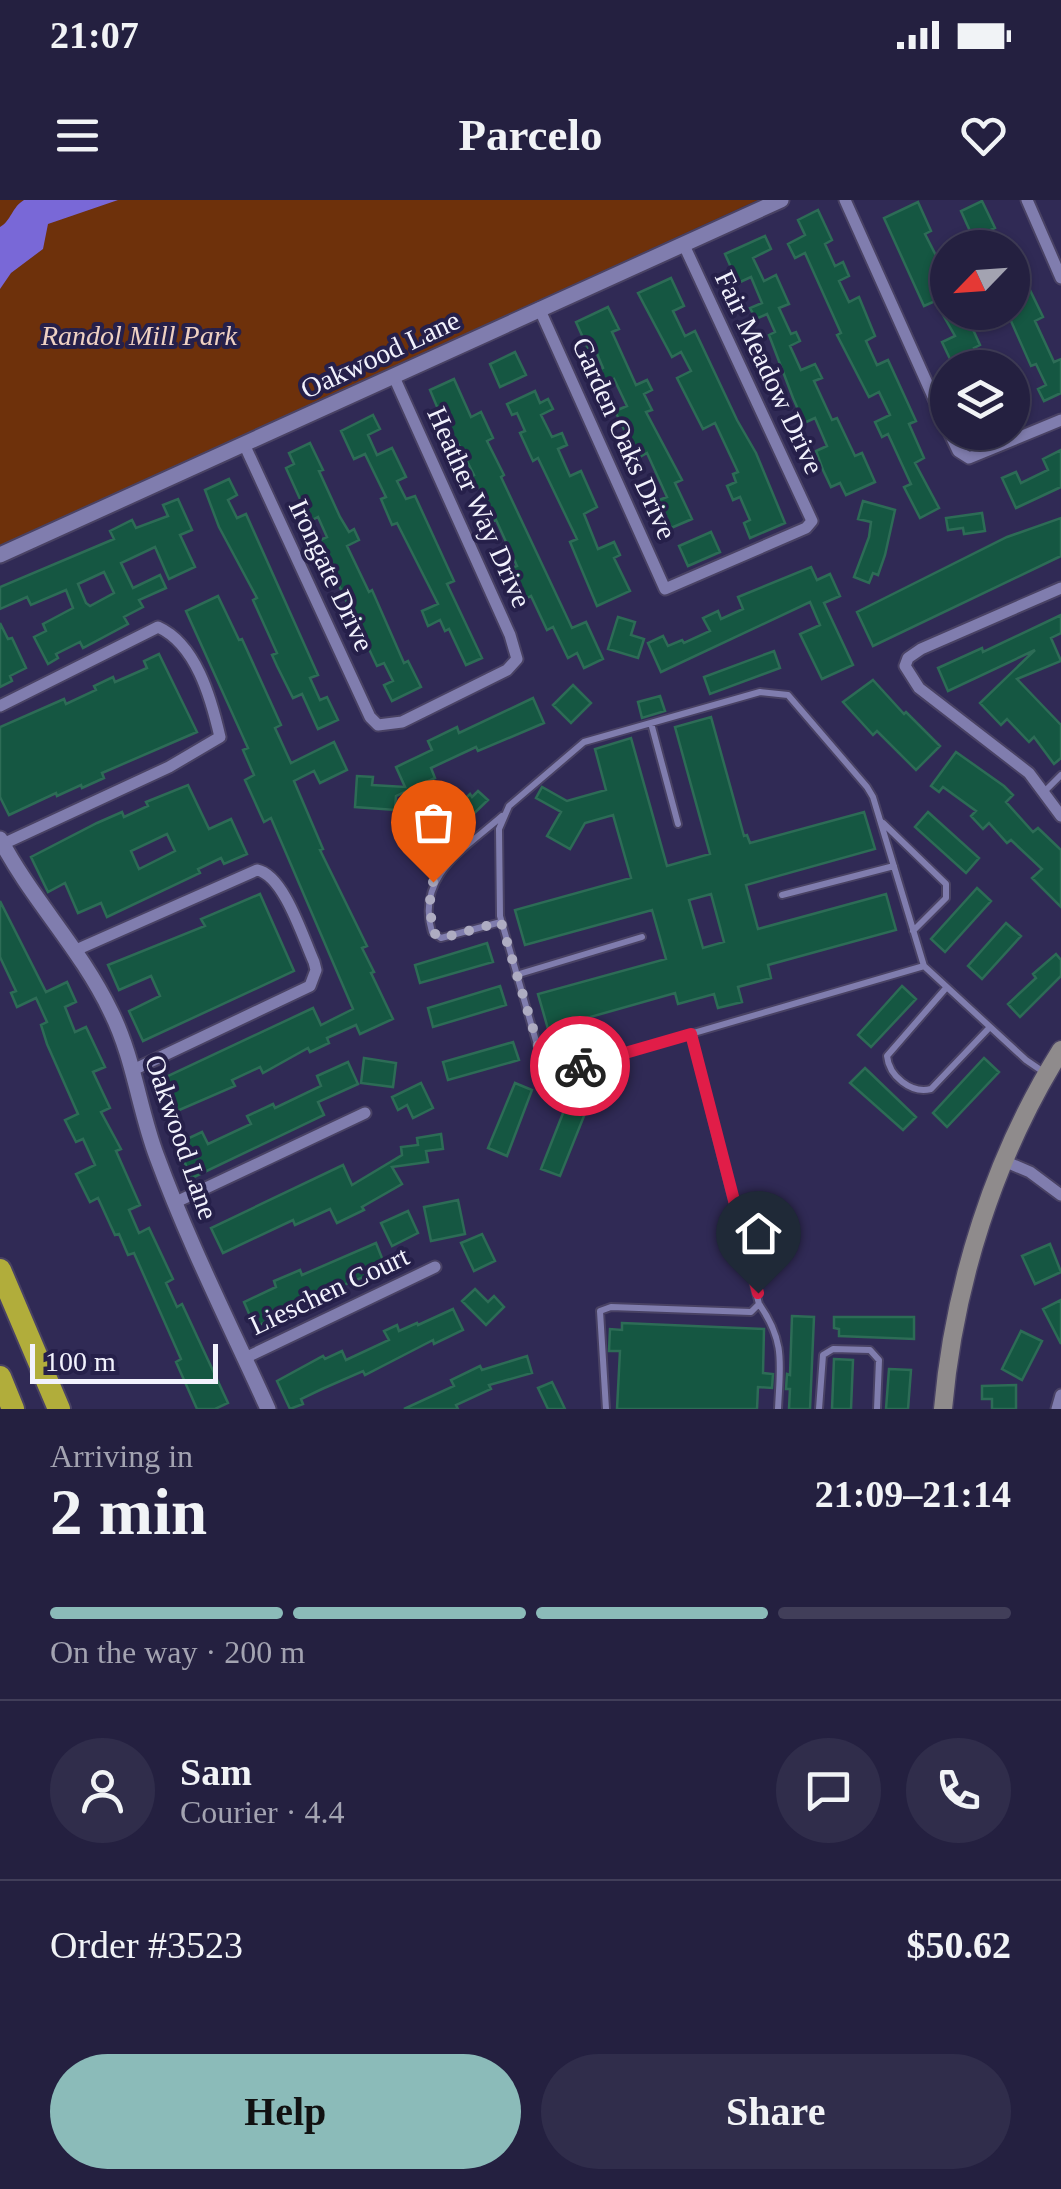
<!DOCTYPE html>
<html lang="en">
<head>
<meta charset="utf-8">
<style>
  :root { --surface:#242040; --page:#302d4b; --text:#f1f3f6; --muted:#a3a3b1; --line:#413e59; --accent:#8bbbb9 }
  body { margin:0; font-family:"Times New Roman",serif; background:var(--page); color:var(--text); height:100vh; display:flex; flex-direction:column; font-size:38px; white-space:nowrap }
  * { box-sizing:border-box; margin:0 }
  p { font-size:32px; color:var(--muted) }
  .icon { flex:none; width:55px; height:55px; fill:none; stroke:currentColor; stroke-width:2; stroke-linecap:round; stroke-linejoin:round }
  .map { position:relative; height:1209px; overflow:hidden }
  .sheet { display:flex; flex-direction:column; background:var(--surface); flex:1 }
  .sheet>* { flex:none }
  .needle { width:65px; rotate:245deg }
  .buttons { position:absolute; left:930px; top:30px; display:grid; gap:20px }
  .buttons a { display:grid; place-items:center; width:100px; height:100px; border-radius:50%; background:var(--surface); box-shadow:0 2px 8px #0004,0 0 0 2px var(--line); font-size:50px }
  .scale { position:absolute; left:30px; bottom:25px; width:188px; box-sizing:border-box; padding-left:10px; border:5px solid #f2f2fd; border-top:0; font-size:28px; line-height:35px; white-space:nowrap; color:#f2f2fd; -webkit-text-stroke:8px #26204a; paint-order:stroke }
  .pin { position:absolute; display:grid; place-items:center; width:85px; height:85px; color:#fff; margin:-102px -42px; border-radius:50% 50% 50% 0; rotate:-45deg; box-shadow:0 0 10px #0007 }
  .pin .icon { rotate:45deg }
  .courier { position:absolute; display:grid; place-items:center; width:100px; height:100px; margin:-50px; border:8px solid #e11d48; border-radius:50%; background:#fff; color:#222; box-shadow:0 2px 12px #0007 }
  .summary em { font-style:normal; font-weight:800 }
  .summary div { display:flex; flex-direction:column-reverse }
  .summary { display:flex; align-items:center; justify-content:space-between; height:170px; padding:0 50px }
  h1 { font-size:65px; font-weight:800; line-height:75px }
  .bar { display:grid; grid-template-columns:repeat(4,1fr); gap:15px 10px; align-content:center; height:120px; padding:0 50px }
  .bar i { height:12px; border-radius:8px; background:var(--line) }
  .bar .active { background:var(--accent) }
  .bar p { grid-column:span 4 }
  .line { display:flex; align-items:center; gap:25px; padding:0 50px; border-top:2px solid var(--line) }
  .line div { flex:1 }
  .round { display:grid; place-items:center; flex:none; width:105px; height:105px; border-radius:52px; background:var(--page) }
  .action { display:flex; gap:20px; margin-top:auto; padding:20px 50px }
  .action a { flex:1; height:115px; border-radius:60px; background:var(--accent); color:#111; font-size:40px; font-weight:800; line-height:115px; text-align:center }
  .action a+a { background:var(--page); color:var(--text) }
  .status { display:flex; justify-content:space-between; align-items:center; height:70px; padding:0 50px; background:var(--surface); direction:ltr }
  .status svg { height:28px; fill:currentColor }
  header { display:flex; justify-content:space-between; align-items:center; height:130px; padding:0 50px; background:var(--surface); font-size:45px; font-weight:800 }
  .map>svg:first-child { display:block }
  .green { fill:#6e310b }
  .water { fill:#7968d7 }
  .building { fill:#155742; stroke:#2d6c56; stroke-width:2.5; fill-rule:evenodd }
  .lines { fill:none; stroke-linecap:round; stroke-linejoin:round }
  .service-casing { stroke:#494264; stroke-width:10 }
  .minor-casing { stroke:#494264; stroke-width:15 }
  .tertiary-casing { stroke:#494264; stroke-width:19 }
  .secondary-casing { stroke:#494264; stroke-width:21 }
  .motorway-casing { stroke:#494264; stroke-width:26 }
  .service { stroke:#807dae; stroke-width:6 }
  .minor { stroke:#807dae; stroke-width:11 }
  .tertiary { stroke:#807dae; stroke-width:15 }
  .secondary { stroke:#8f8b8c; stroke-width:18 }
  .motorway { stroke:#b1ad3b; stroke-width:22 }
  .done { stroke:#aeacc2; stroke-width:10; stroke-dasharray:0 18 }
  .route { stroke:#e11d48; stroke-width:12 }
  .labels { text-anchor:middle; stroke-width:8; stroke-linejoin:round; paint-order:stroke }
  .park-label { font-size:28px; font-style:italic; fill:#efd1c2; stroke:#26204a }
  .street-label { font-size:28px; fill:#f2f2fd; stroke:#26204a }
</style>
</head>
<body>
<div class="status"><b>21:07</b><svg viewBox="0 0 49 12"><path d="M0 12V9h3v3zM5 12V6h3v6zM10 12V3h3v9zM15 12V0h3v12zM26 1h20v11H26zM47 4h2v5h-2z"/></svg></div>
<header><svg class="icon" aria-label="menu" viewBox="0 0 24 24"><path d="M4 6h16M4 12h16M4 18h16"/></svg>Parcelo<svg class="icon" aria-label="heart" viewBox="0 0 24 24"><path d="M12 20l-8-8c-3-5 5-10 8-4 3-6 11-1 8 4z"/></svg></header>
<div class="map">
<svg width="1061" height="1209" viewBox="0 0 1061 1209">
  <rect width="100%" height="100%" fill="#302a55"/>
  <path class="green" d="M0 0H758L0 347Z"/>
  <path class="water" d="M24 0H118L48 24 43 49 11 73 0 89V27C11 21 12 7 24 0Z"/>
  <path class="building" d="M982 1 995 28 986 32 993 48H957L974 40 961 11Z
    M918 2 931 31 925 34 948 79V112H965L980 145 974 148 983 168H956L950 159 942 142 955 136 935 101 924 106 884 18Z
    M818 10 832 40 825 44 835 66 843 62 849 76 839 81 849 102 859 97 875 136 866 141 877 165 888 160 916 221 909 224 924 258 915 263 939 308 920 318 904 287 911 284 888 234 882 237 875 222 890 215 879 192 869 197 837 135 841 133 805 53 795 58 788 44 805 35 798 20Z
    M765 36 771 49 753 58 764 81 776 75 789 104 779 108 791 134 796 132 800 141 790 146 801 170 815 164 822 178 814 181 832 220 837 218 855 256 862 253 875 282 846 295 840 283 831 287 823 270 816 251 827 246 815 218 804 223 793 198 769 135 775 132 767 114 756 119 750 108 762 103 751 77 738 83 725 54Z
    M1012 63 1024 88 1028 86 1043 117 1035 121 1054 162 1061 159V193L1044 201 1038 189 1046 185 1036 164 1031 166 1007 112H1012Z
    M671 78 684 106 673 111 685 136 695 131 737 220 756 253 785 323 750 338 744 323 750 320 740 297 733 300 727 286 736 282 733 274 738 272 715 223 703 229 677 178 691 171 681 152 672 157 638 93Z
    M608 107 619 129 612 132 636 185 647 180 652 190 644 194 652 210 646 212 682 280 675 283 692 319 671 328 659 300 667 297 647 253 638 258 615 211 627 206 614 179 603 184 597 171 603 168 595 149 589 151 576 122Z
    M515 152 526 175 500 187 490 164Z
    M454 179 471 217 481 212 493 238 487 241 504 275 501 277 572 428 586 422 603 459 584 468 577 453 568 458 553 427 547 430 531 396 525 399 511 368 517 366 496 320 489 323 485 314 490 312 478 288 473 290 467 278 474 275 458 243 453 245 430 190Z
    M535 191 540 203 548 199 553 209 541 215 552 237 562 233 567 245 558 249 570 276 581 271 597 307 584 314 598 349 614 342 620 355 614 358 630 391 597 406 570 342 577 339 538 258 533 261 520 233 525 231 517 213 512 215 507 204Z
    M373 215 380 229 368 235 377 255 392 248 406 277 397 281 406 299 415 296 454 381 447 384 482 458 466 465 449 429 445 431 440 420 428 426 422 411 438 404 397 323 392 325 381 299 386 297 365 254 354 259 341 231Z
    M310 243 323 270 319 271 340 317 349 332 354 329 359 340 347 346 369 392 372 390 404 463 408 461 421 487 392 501 384 485 393 481 384 463 377 466 318 341 327 337 318 317 310 321 286 268 294 264 289 253Z
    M1061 250V287L1016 308 1002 278 1016 272 1021 283 1048 270 1043 259Z
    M229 279 237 295 228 300 237 318 246 314 318 475 310 478 320 500 327 497 338 520 318 529 302 494 293 498 277 466 272 455 277 453 253 400 257 398 219 327 205 290Z
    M178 299 192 330 180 335 195 367 169 379 155 347 121 363 133 388 160 375 166 388 139 400 143 407 124 417 128 424 83 448 80 442 56 454 58 458 48 464 34 437 46 431 43 424 73 408 66 390 31 405 27 397 0 409V387L114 339 110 331 132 320 136 328 168 316 163 305ZM104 372 114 393 90 406 86 403 78 384Z
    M863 301 895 310 885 355 878 375 873 373 869 383 854 377 869 337 871 322 858 319Z
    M982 313 985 331 964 334 963 328 948 330 946 318Z
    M1061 318V356L873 446 857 412 1007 337Z
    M711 332 720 352 688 366 679 346Z
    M811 367 817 380 830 374 840 396 824 403 853 465 822 479 800 434 820 425 810 402 661 472 648 443 663 436 668 446 682 440 684 443 710 431 703 418 718 411 721 419 743 409 738 397Z
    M218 396 239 440 242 439 281 525 275 528 291 563 334 542 347 570 320 583 314 571 294 581 323 649 320 650 367 746 362 748 374 772 371 773 393 819 360 834 356 825 327 838 329 843 310 852 308 848 263 873 260 867 232 880 235 886 170 914 155 882 313 808 321 825 353 809 271 618 264 622 245 580 254 575 243 550 248 548 186 411Z
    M1061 415V433L1051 438 1061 461 1017 479 1061 525V558L1054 564 1034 537 1029 542 1007 519 1001 525 980 503 1035 450 948 491 938 468 982 448 983 452Z
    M618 417 635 422 631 435 644 439 638 458 608 449Z
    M0 423 8 439 12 438 26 468 10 476 12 481 0 487Z
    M774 451 780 468 710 494 704 477Z
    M159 454 197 532 102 573 104 578 82 588 81 585 57 596 56 593 9 615 0 597V527L64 499 66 504 96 490 94 486 113 477 115 482 147 468 144 461Z
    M873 480 904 514 906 512 940 546 916 570 877 531 873 535 843 502Z
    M573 485 591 503 571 523 553 505Z
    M660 496 665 511 642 518 638 502Z
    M533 498 544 523 478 551 476 547 431 568 435 578 396 596 395 610 355 607 357 576 373 577 372 585 405 587 396 567 432 550 428 541 457 527 459 533Z
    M711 517 744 636 747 635 750 643 864 612 875 649 746 685 758 729 886 694 896 730 768 765 771 778 738 787 742 802 718 808 714 794 678 804 675 793 548 829 538 794 666 759 652 710 525 745 515 710 631 678 613 615 585 623 570 649 547 636 561 612 536 598 542 587 567 601 606 590 595 549 631 538 667 666 710 654 675 527ZM711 694 724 742 703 748 689 700Z
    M956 552 1004 586 1013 595 1006 602 1033 632 1038 628 1061 650V707L1032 678 1042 669 1011 640 1007 643 989 623 983 629 971 616 976 611 943 587 939 592 931 586Z
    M188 585 209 629 231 619 247 654 224 664 221 658 198 669 200 673 107 717 101 703 78 713 65 683 48 692 31 657 97 623 122 612 124 617 148 606 146 602ZM167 634 175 651 139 669 131 651Z
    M478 591 488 600 432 654 423 645 427 641 424 638 470 594 472 597Z
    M928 612 979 658 966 673 915 627Z
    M977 688 991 701 945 752 931 739Z
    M260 694 294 771 143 841 129 811 160 796 151 776 119 790 108 765 205 726 201 719Z
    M0 701 46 792 67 782 76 802 65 807 75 832 86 827 105 867 93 872 110 908 101 912 121 949 116 951 140 1005 129 1010 139 1033 149 1028 173 1079 166 1083 177 1107 182 1104 228 1203 215 1209H197L176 1162 181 1159 134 1053 128 1055 119 1034 115 1035 98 998 90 1002 76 974 95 965 83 939 76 942 65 920 78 914 47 844 41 825 47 822 36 798 17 807 11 793 16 791 0 757Z
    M1006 723 1021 736 982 779 968 766Z
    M487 743 493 762 420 783 415 765Z
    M1056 754 1061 760V776L1020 817 1008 804 1036 778 1033 774Z
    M500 786 506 805 433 827 428 808Z
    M902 786 916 799 871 847 858 835Z
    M513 842 519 860 448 880 443 862Z
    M364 858 396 863 393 887 361 883Z
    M984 858 999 872 947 927 933 913Z
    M348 862 358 884 318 902 324 915 192 978 176 944 202 932 208 944 251 924 247 916 273 904 275 908 321 886 317 876Z
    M865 868 916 917 903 930 850 883Z
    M421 883 433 908 413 918 407 905 398 910 392 897Z
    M515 883 532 890 507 956 488 948Z
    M569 898 588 906 560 976 541 969Z
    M441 934 443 949 426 951 428 962 392 967 402 984 362 1007 364 1010 337 1023 330 1009 295 1025 293 1020 223 1053 211 1028 343 965 352 985 402 955 401 947 418 945 417 938Z
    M458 1000 465 1034 431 1041 424 1007Z
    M408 1011 418 1033 392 1046 381 1023Z
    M482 1034 495 1061 474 1071 461 1043Z
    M376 1043 386 1068 326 1092 255 1127 244 1102 276 1087 274 1081 300 1070 302 1075Z
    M1050 1044 1061 1072 1035 1084 1022 1056Z
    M475 1089 488 1102 494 1096 504 1107 486 1125 462 1101Z
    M1061 1100V1144L1043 1109Z
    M453 1109 463 1130 434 1144 433 1140 365 1175 363 1171 322 1189 301 1199 303 1204 290 1209 277 1181 323 1156 325 1159 342 1151 346 1160 389 1140 384 1131 397 1125 399 1131 417 1123 418 1125Z
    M792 1116 814 1117 810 1209H789L790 1189H786L787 1174 790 1175Z
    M834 1117H914V1139L839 1136V1129L834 1128Z
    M622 1123 764 1129 763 1173 773 1174 772 1188 758 1187 757 1209H617L620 1151H609L610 1129 622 1130Z
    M1021 1131 1042 1141 1022 1180 1002 1169Z
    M527 1156 532 1173 489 1185 491 1189 456 1205 458 1209H404L454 1186 451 1180 480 1166 482 1170Z
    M834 1159 853 1160 851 1209H832Z
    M889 1169 911 1170 908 1209H886Z
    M552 1182 565 1209H548L538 1188Z
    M1016 1185V1209H992V1199H982V1186Z"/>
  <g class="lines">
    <defs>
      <path id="service" d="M651 523 678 624
        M1044 592 1061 575
        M883 623 946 684V698L913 731
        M782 695 894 666
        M501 722 441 738 432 732C415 676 466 648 502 616
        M924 766 570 869C555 870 544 862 538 848L500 716 499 629 509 606 584 542 760 492 788 495 867 587 873 597 924 766 1026 860 1045 873
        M516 775 642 737
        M946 788 887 856C889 876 911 894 931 889L990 827
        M759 1104C786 1142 780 1165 778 1209
        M606 1209 600 1111 611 1107 751 1112 759 1104 691 835
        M819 1209 823 1155 833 1149 870 1150 879 1160 877 1209"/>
      <path id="minor" d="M845 0 948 230
        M1027 0 1061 78
        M539 108 665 389 806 328 812 321 683 43
        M949 232 958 251 969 258 1061 220
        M244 244 370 517 378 525 402 522 507 470 517 459 510 435 394 177
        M1061 388 921 449 908 458 905 466 919 488 1029 573 1061 616
        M0 506 158 427C196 444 211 498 220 537L169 567 3 644
        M76 750 257 670C284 675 303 738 314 762L316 770 310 786 133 870
        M1004 961 1030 972 1061 995
        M174 1003 365 913
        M245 1158 435 1067
        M1057 1209 1061 1195"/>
      <path id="tertiary" d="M0 355 781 0
        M0 639C32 700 81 749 111 812 134 858 139 910 157 957 189 1044 230 1125 268 1209"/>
      <path id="secondary" d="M943 1209C954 1084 994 957 1061 850"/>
      <path id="motorway" d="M0 1070 59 1209
        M0 1177 13 1209"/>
    </defs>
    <use href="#service" class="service-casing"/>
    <use href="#minor" class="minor-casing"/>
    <use href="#tertiary" class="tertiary-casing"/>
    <use href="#secondary" class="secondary-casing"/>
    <use href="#motorway" class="motorway-casing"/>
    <use href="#service" class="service"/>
    <use href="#minor" class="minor"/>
    <use href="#tertiary" class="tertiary"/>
    <use href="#secondary" class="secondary"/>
    <use href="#motorway" class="motorway"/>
  </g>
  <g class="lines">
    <path class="done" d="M433 682 430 697 432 732 442 738 501 722 541 855 557 868 580 866"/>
    <path class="route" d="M580 866 691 834 758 1093"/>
  </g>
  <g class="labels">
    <g class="park-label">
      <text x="139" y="145">Randol Mill Park</text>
    </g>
    <g class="street-label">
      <text transform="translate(380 154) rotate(-25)" y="10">Oakwood Lane</text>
      <text transform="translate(770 172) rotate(65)" y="10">Fair Meadow Drive</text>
      <text transform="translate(625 238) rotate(66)" y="10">Garden Oaks Drive</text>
      <text transform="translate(480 307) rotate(66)" y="10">Heather Way Drive</text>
      <text transform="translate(332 375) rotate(65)" y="10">Irongate Drive</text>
      <text transform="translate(182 937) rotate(71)" y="10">Oakwood Lane</text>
      <text transform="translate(329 1090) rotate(-25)" y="10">Lieschen Court</text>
    </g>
  </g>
</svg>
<div class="buttons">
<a><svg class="needle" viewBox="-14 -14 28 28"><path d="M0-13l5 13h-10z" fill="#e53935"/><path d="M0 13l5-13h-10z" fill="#a3a3b1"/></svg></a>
<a><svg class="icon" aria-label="layers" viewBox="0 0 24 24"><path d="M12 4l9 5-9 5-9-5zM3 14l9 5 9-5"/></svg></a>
</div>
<div class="scale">100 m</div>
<div class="pin" style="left:433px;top:682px;background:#ea580c"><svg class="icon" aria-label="bag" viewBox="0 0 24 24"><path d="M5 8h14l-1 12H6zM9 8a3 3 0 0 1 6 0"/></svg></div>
<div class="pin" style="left:758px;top:1093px;background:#1f2937"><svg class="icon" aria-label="home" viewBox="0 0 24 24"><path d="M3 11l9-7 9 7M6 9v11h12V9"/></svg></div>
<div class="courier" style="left:580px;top:866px"><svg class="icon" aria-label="bike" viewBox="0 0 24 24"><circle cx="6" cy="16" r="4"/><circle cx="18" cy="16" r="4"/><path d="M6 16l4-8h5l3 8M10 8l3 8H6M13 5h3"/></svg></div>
</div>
<section class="sheet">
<div class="summary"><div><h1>2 min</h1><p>Arriving in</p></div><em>21:09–21:14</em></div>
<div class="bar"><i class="active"></i><i class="active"></i><i class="active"></i><i></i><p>On the way · 200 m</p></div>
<div class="line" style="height:180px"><a class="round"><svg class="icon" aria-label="person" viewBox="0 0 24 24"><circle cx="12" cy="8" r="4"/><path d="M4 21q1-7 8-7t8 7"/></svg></a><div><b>Sam</b><p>Courier · 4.4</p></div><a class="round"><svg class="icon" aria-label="chat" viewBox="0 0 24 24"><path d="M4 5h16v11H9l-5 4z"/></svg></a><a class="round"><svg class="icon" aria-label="phone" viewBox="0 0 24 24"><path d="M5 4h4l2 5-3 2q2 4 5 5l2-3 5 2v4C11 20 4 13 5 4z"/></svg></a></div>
<div class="line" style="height:130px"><div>Order #3523</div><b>$50.62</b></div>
<div class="action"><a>Help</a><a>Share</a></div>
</section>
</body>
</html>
